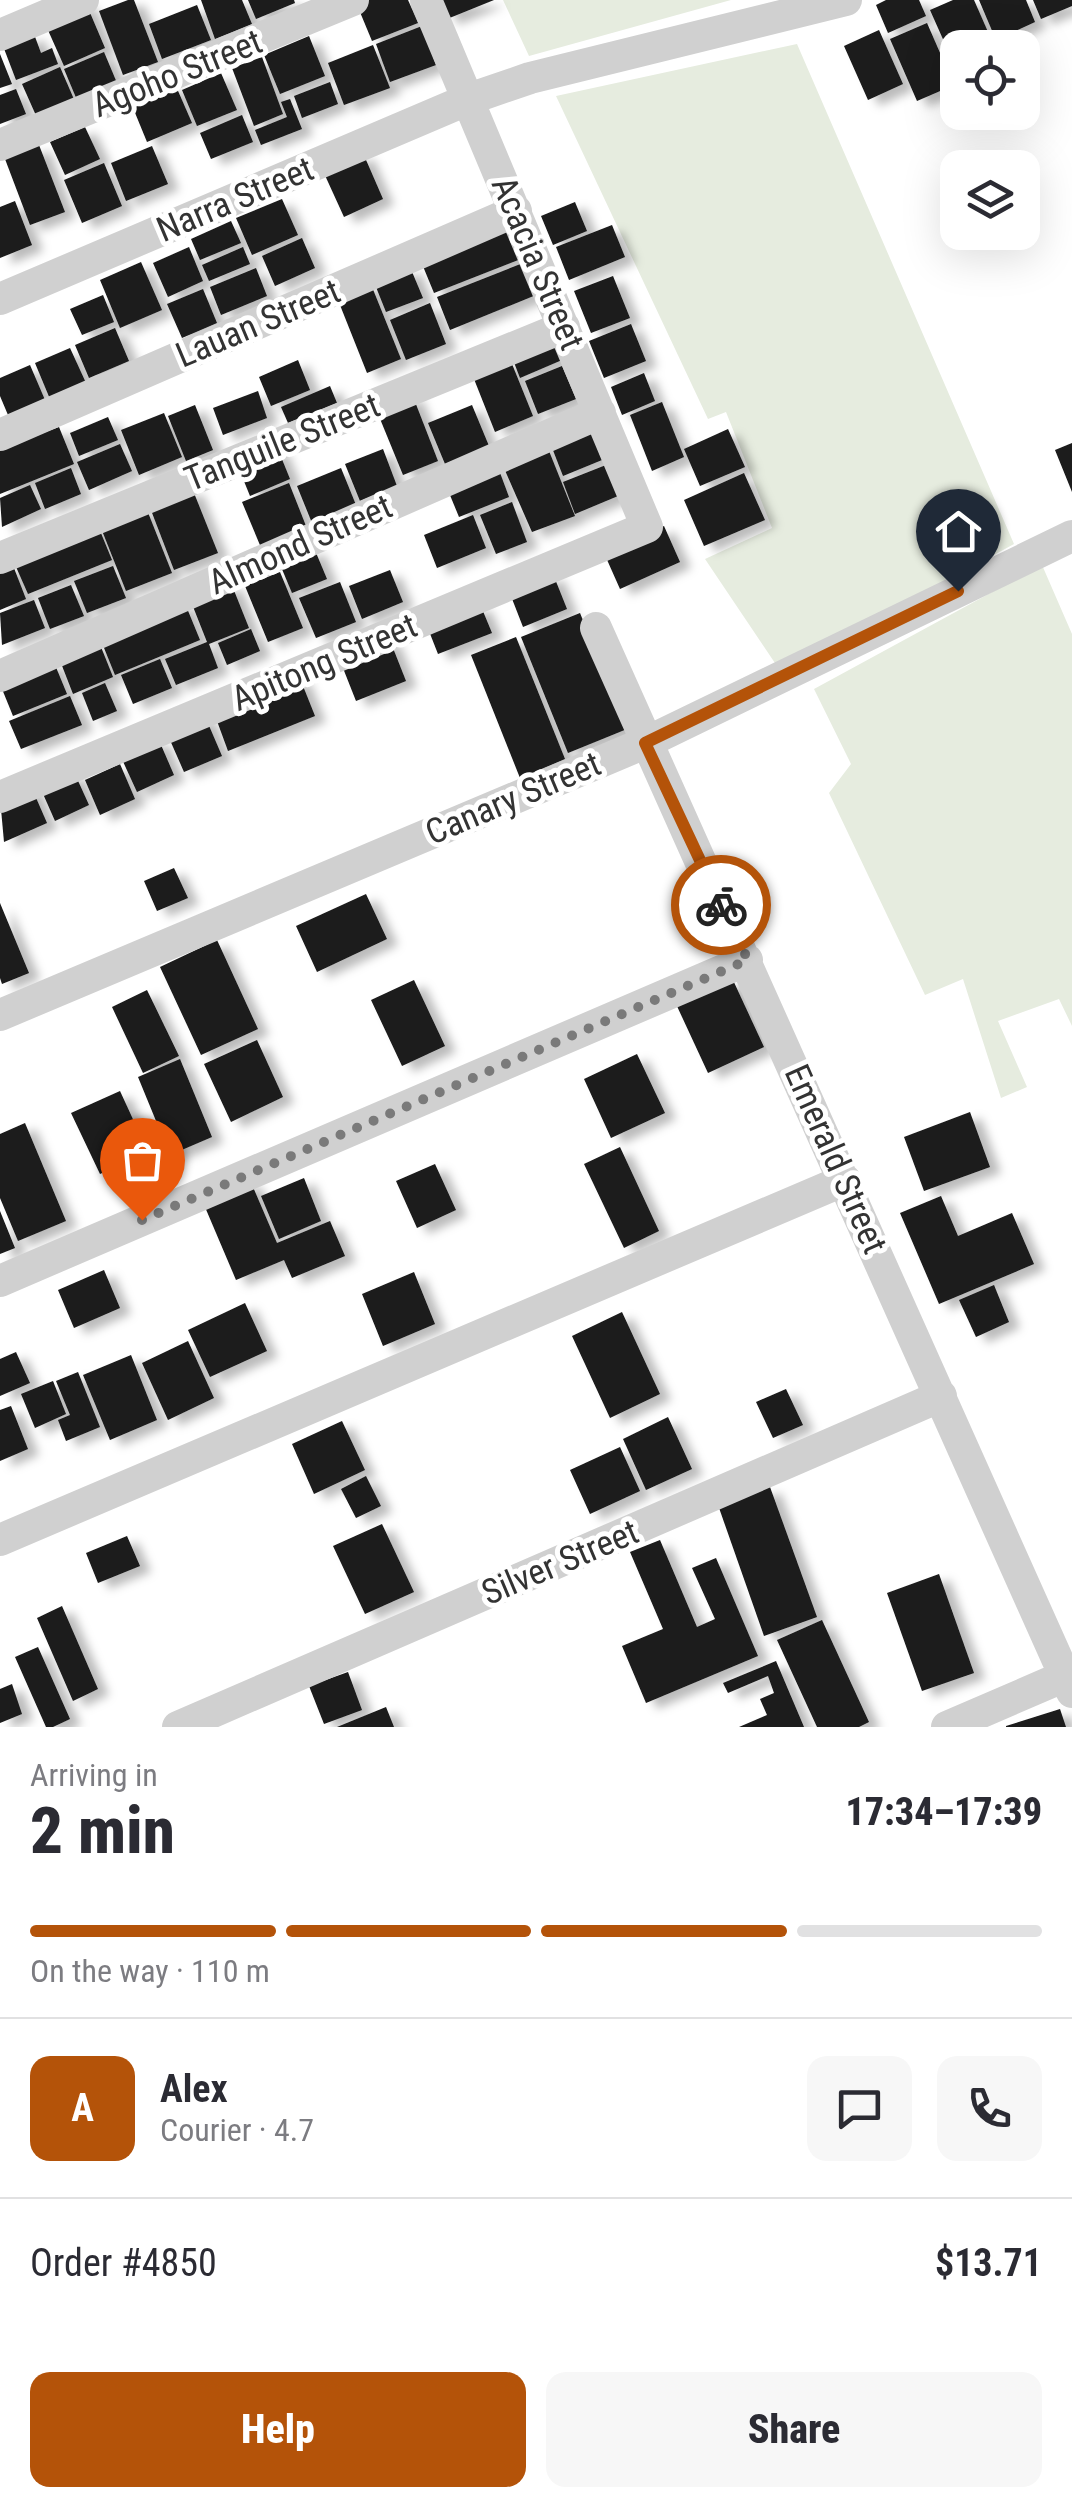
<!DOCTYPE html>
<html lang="en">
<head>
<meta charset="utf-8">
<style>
  :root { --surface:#fff; --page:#f7f7f7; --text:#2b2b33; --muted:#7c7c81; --line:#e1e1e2; --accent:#b45309 }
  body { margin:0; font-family:"Roboto Condensed",sans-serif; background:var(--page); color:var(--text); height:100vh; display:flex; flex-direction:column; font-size:38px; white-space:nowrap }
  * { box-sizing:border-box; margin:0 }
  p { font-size:32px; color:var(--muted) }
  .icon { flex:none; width:55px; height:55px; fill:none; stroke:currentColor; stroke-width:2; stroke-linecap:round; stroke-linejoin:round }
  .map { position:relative; height:1727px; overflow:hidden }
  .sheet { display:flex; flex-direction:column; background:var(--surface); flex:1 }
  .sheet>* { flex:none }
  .buttons { position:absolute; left:940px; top:30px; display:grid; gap:20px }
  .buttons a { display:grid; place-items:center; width:100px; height:100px; border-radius:20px; background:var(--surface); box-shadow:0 10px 40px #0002; font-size:50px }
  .pin { position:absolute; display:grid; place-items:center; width:85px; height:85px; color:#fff; margin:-102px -42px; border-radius:50% 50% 50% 0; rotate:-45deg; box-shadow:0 0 10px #0007 }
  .pin .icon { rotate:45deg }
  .courier { position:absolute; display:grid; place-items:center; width:100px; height:100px; margin:-50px; border:8px solid #b45309; border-radius:50%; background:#fff; color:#222; box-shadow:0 2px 12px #0007 }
  .head em { font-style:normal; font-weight:800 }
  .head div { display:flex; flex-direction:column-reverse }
  .head { display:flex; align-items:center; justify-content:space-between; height:170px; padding:0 30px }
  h1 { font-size:65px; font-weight:800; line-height:75px }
  .bar { display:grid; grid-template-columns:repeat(4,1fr); gap:15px 10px; align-content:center; height:120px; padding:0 30px }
  .bar i { height:12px; border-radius:8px; background:var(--line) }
  .bar .active { background:var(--accent) }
  .bar p { grid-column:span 4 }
  .line { display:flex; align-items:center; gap:25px; padding:0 30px; border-top:2px solid var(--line) }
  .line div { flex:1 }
  .round { display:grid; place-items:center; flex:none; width:105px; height:105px; border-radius:20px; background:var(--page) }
  .button { display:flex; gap:20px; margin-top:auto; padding:20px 30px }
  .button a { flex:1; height:115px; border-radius:20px; background:var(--accent); color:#fff; font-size:40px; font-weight:800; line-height:115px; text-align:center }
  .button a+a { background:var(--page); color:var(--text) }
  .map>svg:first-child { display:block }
  .green { fill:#e6ecdf }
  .building { fill:#1a1a1a; filter:url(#shadow) }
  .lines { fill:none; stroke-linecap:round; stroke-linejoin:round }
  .minor { stroke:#d0d0d0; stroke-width:32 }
  .done { stroke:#7a7a7a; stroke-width:10; stroke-dasharray:0 18 }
  .route { stroke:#b45309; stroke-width:12 }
  .labels { text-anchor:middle; stroke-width:10; stroke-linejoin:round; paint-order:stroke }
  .street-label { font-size:35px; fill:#333; stroke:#fff }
</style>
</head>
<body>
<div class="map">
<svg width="1072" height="1727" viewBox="0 0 1072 1727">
  <defs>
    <filter id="shadow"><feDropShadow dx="11" dy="6" stdDeviation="5" flood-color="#0004"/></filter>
  </defs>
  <rect width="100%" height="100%" fill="#fff"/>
  <path class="green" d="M503 0H731L529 56Z
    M797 44 1014 544 781 672 705 559 772 528 726 412 708 419 556 96Z
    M1042 565 1072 634V1026L1059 999 998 1021 1027 1087 1001 1098 963 979 925 995 829 793 851 764 814 689Z"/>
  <path class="building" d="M128 0H134L158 62 123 75 99 11Z
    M201 0H242L252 24 215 39Z
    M248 0H294L295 3 256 19Z
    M355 0H408L418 23 372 41Z
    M440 0H494L447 19Z
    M886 0H919L926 16 888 33 876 5Z
    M953 0H974L995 48H958V73L930 10Z
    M979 0H1026L1035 22 996 40Z
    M1033 0H1072V6L1041 19Z
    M85 1 105 48 64 66 43 19Z
    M197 5 211 40 162 59 149 24Z
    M927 23 954 85 917 101 890 39Z
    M422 26 436 65 390 82 376 44Z
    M879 30 903 84 868 100 844 46Z
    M34 34 41 53 52 48 58 64 16 80 3 46Z
    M309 36 325 76 280 94 264 55Z
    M373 45 390 88 344 105 328 63Z
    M104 52 117 83 77 100 64 69Z
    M0 54 12 84 0 88Z
    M262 57 283 114 254 126 232 68Z
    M60 67 76 104 38 120 22 84Z
    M221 73 237 110 197 126 182 90Z
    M330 82 338 104 302 118 294 96Z
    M175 84 192 123 147 142 131 103Z
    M16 89 26 114 0 124V95Z
    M290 99 302 129 261 145 255 130 287 117 281 102Z
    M242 115 253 142 211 159 200 133Z
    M85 127 100 159 65 175 50 142Z
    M39 145 65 212 30 225 5 159Z
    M152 146 168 184 126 201 111 163Z
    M363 153 383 199 344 217 323 171Z
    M104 163 122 206 82 223 64 180Z
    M282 199 298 235 252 255 236 218Z
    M15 201 32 245 0 258V207Z
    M575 202 587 231 553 245 541 216Z
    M231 221 241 243 200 260 191 239Z
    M512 223 526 257 434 293 420 259Z
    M612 225 625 257 569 280 556 247Z
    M302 238 315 268 275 286 262 256Z
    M189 247 203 281 168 297 153 263Z
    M243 247 250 264 209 281 202 265Z
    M141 262 162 310 120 328 100 280Z
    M523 263 536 295 450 330 437 297Z
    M410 267 423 298 386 312 374 282Z
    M256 268 267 296 221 315 210 287Z
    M613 276 630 318 591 333 574 291Z
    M370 282 401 359 367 373 336 295Z
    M203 289 217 323 182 338 167 304Z
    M103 295 114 322 82 335 70 309Z
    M430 303 446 344 406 360 390 320Z
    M631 324 646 361 604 378 589 341Z
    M115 328 129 361 89 378 75 345Z
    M552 335 562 360 520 378 510 352Z
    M70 348 86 383 50 399 35 363Z
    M510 359 533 416 495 432 472 374Z
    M298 360 310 390 271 406 259 377Z
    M30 365 45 400 8 415 0 396V378Z
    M562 366 576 399 538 414 525 381Z
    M644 373 655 401 622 415 611 387Z
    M330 386 337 403 288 423 281 407Z
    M258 391 267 418 223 435 213 408Z
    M412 394 438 461 403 475 376 409Z
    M662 402 684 457 652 471 630 415Z
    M195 405 213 450 186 461 168 416Z
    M472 405 489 446 445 464 428 423Z
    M164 413 182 457 139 475 121 430Z
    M108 417 118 440 79 456 70 433Z
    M588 425 602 460 563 476 549 440Z
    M59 427 74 464 0 494V449Z
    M728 429 745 467 700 486 684 449Z
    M545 441 575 516 532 532 500 459Z
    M1072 443V492L1055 450Z
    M120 444 132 471 89 490 77 462Z
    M277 447 290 479 250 496 237 464Z
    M383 449 397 486 360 501 345 464Z
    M496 462 509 497 459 517 445 483Z
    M606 465 618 496 575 514 563 482Z
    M71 468 81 494 45 509 35 483Z
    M341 468 356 505 312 523 297 486Z
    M744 473 765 520 704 546 684 500Z
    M289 483 308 531 262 550 242 502Z
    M30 485 41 509 2 527 0 498Z
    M192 488 218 553 174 570 149 505Z
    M512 502 527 542 496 554 480 515Z
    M145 505 172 573 126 591 99 523Z
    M473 515 486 548 437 568 424 535Z
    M96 521 112 560 28 594 13 560Z
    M664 526 680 562 620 589 604 553Z
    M314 548 327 579 292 593 279 562Z
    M12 563 26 599 0 610V568Z
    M113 566 126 598 87 613 74 581Z
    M390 570 403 602 362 619 349 586Z
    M280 572 303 628 268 642 245 586Z
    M553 574 567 609 523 627 509 591Z
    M340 582 356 622 316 638 299 598Z
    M231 583 249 628 209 644 218 668 176 685 165 659 207 642 190 599Z
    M71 585 84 616 50 629 38 598Z
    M34 600 45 628 2 645 0 613Z
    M184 601 200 640 115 675 100 638Z
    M480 604 492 633 438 654 427 626Z
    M580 613 627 729 568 753 521 637Z
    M251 629 260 651 227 665 218 643Z
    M516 637 565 759 520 778 471 655Z
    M389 638 406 681 356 701 339 658Z
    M99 642 113 677 73 694 59 658Z
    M160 659 172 688 133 704 121 675Z
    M53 660 67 694 13 716 0 684Z
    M299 676 315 716 228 751 217 721Z
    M105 683 117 711 93 721 82 693Z
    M70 696 82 725 21 749 9 721Z
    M204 714 222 756 184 772 166 731Z
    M158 738 174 775 137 792 120 755Z
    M120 764 135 799 100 815 85 780Z
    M74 772 89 805 55 821 40 787Z
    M30 784 47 823 4 842 0 798Z
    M174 868 188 898 157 911 144 881Z
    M366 894 387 939 317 972 296 926Z
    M0 903 29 973 2 984 0 978Z
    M217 940 258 1029 201 1055 160 967Z
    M732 978 764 1047 708 1073 676 1004Z
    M414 980 445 1046 402 1066 371 1000Z
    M147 990 179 1056 143 1073 112 1007Z
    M257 1040 283 1097 231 1122 204 1064Z
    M637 1054 665 1113 611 1138 584 1079Z
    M180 1059 212 1137 170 1155 138 1077Z
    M120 1091 148 1152 100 1174 71 1113Z
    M970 1112 990 1167 924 1191 904 1137Z
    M25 1123 66 1221 18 1241 0 1198V1134Z
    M620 1147 659 1231 624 1248 584 1164Z
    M435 1164 456 1210 417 1228 396 1181Z
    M304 1178 321 1221 279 1239 261 1196Z
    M250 1180 277 1243 330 1221 345 1256 292 1278 284 1260 236 1280 202 1200Z
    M941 1196 958 1236 1012 1213 1034 1264 939 1304 900 1213Z
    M0 1211 15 1248 0 1254Z
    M104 1270 120 1308 74 1328 58 1290Z
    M414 1272 435 1324 383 1346 362 1294Z
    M994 1285 1009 1322 976 1337 959 1300Z
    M245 1303 267 1351 210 1377 188 1330Z
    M622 1312 660 1394 610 1418 572 1336Z
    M188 1341 214 1398 168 1420 142 1363Z
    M16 1352 30 1383 0 1396V1359Z
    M131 1355 157 1420 110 1440 83 1375Z
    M78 1372 100 1427 66 1441 58 1420 70 1415 56 1381Z
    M53 1381 66 1414 35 1428 21 1394Z
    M786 1389 803 1425 773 1438 756 1402Z
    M11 1406 28 1449 0 1461V1410Z
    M668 1417 692 1469 646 1490 623 1439Z
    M342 1421 365 1470 314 1494 292 1444Z
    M620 1447 640 1491 590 1514 570 1470Z
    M366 1476 381 1506 356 1518 341 1489Z
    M770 1487 817 1617 764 1636 718 1505Z
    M382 1524 414 1592 365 1614 333 1546Z
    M127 1536 140 1566 98 1583 86 1553Z
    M660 1540 697 1627 715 1619 692 1568 716 1558 758 1656 646 1703 622 1646 663 1629 630 1552Z
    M939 1574 974 1673 922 1691 887 1593Z
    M62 1606 98 1689 73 1701 37 1618Z
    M822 1620 869 1722 859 1727H817L777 1640Z
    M38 1647 70 1719 53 1727H46L15 1657Z
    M776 1661 804 1727H739L767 1715 760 1699 774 1693 768 1676 728 1693 723 1683Z
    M348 1672 362 1710 324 1724 309 1686Z
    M12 1684 22 1714 0 1723V1689Z
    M386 1707 394 1727H337Z
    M1060 1709 1066 1727H1006V1726Z"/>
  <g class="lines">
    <path class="minor" d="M0 35 83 0
      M0 145 353 0
      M0 299 469 99 530 78 846 0
      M0 435 516 211
      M0 558 564 327
      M596 628 1072 1692
      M0 676 600 413
      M0 797 647 527 426 0
      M0 1015 645 743 1072 536
      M0 1281 747 960
      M0 1540 845 1180
      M178 1727 941 1396
      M947 1727 1065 1676"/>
  </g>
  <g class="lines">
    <path class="done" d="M142 1220 748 960 721 905"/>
    <path class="route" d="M721 905 645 743 958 591"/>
  </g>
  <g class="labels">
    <g class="street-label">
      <text transform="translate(177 73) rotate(-22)" y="12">Agoho Street</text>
      <text transform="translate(235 199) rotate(-23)" y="12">Narra Street</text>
      <text transform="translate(538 263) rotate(67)" y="12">Acacia Street</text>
      <text transform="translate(258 323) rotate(-23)" y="12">Lauan Street</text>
      <text transform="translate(282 442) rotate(-22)" y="12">Tanguile Street</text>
      <text transform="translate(300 544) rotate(-24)" y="12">Almond Street</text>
      <text transform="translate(324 662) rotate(-23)" y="12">Apitong Street</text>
      <text transform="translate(513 798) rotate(-23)" y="12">Canary Street</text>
      <text transform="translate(836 1159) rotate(66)" y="12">Emerald Street</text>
      <text transform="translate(560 1562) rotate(-23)" y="12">Silver Street</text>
    </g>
  </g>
</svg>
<div class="buttons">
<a><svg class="icon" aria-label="locate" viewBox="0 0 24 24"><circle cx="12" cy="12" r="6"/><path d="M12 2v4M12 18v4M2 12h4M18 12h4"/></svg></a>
<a><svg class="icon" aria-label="layers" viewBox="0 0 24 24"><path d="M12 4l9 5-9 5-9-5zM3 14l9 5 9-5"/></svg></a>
</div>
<div class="pin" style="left:142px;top:1220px;background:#ea580c"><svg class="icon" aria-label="bag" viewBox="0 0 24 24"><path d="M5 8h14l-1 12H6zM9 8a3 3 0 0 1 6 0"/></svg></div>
<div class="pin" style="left:958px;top:591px;background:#1f2937"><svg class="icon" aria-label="home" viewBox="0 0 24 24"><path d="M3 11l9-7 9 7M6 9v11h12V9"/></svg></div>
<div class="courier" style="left:721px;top:905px"><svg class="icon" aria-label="bike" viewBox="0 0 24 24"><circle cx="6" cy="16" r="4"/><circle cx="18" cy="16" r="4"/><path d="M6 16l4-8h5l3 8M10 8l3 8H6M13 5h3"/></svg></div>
</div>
<section class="sheet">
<div class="head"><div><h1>2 min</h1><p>Arriving in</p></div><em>17:34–17:39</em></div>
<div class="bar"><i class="active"></i><i class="active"></i><i class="active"></i><i></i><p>On the way · 110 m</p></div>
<div class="line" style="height:180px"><b class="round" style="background:var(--accent);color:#fff">A</b><div><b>Alex</b><p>Courier · 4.7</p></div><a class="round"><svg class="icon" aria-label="chat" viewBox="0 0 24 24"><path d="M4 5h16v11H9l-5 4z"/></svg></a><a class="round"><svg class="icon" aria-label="phone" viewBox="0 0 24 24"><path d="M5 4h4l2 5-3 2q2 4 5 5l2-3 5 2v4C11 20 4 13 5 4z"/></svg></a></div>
<div class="line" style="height:130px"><div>Order #4850</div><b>$13.71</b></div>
<div class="button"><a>Help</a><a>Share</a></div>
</section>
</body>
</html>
